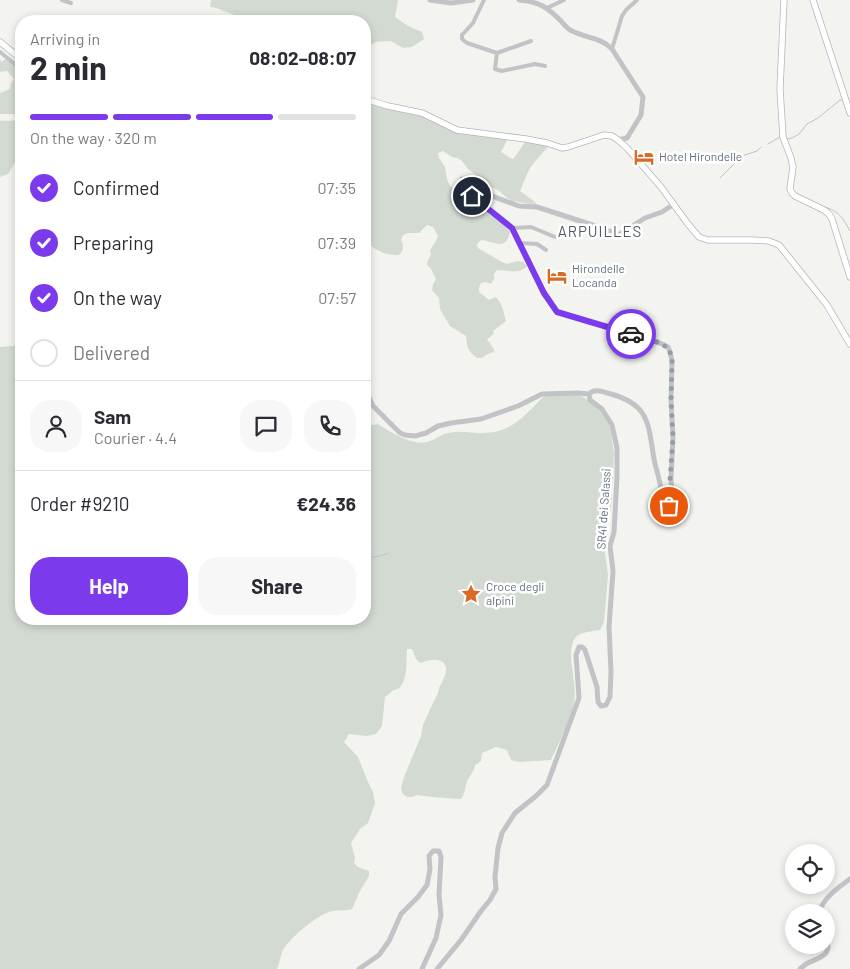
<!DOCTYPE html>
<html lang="en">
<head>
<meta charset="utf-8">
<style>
  :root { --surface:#fff; --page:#f7f7f7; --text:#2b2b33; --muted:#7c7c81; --line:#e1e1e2; --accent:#7c3aed }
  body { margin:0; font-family:Barlow,sans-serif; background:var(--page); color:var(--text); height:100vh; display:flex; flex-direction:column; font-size:19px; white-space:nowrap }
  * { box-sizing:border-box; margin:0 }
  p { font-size:16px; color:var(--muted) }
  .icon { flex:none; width:28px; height:28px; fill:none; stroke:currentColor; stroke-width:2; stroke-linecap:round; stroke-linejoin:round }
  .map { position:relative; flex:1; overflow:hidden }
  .panel { position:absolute; left:15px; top:15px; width:356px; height:610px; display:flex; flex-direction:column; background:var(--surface); border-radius:20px; box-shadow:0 2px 8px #0003 }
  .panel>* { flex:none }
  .controls { position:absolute; left:785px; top:844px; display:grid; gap:10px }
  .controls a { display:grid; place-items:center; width:50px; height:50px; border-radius:50%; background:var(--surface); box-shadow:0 2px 8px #0003; font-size:25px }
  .pin { position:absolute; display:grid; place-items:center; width:42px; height:42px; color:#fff; margin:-21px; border:2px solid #fff; border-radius:50%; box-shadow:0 1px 5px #0007 }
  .courier { position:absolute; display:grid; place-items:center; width:50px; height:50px; margin:-25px; border:4px solid #7c3aed; border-radius:50%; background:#fff; color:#222; box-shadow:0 1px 6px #0007 }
  .summary em { font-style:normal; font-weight:700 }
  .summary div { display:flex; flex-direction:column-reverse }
  .summary { display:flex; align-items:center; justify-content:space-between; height:85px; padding:0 15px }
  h1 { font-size:32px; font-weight:700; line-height:38px }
  .bar { display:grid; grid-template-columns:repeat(4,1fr); gap:8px 5px; align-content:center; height:60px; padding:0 15px }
  .bar i { height:6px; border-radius:4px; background:var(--line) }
  .bar .on { background:var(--accent) }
  .bar p { grid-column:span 4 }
  .line { display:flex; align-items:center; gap:12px; padding:0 15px; border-top:1px solid var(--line) }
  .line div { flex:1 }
  .round { display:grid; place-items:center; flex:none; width:52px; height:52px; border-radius:20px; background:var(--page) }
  ol { padding:0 15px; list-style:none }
  li { display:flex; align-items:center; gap:15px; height:55px }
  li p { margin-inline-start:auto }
  li .icon { padding:5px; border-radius:50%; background:var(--accent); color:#fff; stroke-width:4 }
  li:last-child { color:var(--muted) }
  li i { width:28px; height:28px; border:2px solid var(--line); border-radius:50% }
  .action { display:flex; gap:10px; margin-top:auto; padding:10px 15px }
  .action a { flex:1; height:58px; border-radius:20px; background:var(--accent); color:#fff; font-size:20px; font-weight:700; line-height:58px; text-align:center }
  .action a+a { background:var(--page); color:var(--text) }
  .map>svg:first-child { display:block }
  .green { fill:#d3dad1 }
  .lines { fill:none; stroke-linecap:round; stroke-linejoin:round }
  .stream { stroke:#bcc4cb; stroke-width:1 }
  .secondary-casing { stroke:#b3b6bb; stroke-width:7 }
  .minor { stroke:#c1c3c7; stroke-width:4 }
  .tertiary { stroke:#c1c3c7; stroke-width:5 }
  .secondary { stroke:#fff; stroke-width:5.5 }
  .done { stroke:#959ea6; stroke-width:5; stroke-dasharray:0 9 }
  .route { stroke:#7c3aed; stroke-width:6 }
  .labels { text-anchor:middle; stroke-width:5; stroke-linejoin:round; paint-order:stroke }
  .poi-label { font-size:12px; fill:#636f7f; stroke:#fff; text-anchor:start }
  .street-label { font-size:12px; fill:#636f7f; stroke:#fff }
  .quarter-label { font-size:15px; letter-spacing:1px; fill:#515965; stroke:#fff }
</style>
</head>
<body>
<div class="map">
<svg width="850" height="969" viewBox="0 0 850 969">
  <rect width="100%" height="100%" fill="#f3f4ef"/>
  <path class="green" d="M211 0H398L395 17 408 26 422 32 424 39 412 47 403 48 391 41 376 42 365 48V21H250L216 8 210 7Z
    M6 58 21 69V159L15 162 8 174 0 177V121C6 120 14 123 19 117L18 115 16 114H0V93L10 89 11 83 14 79 7 71 0 72V60L2 62Z
    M365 101 425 116 453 131 508 139 501 152 512 159 514 158 525 142 550 145C542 154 533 162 528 172 525 178 523 185 520 191L535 202 537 205 512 201 507 198 499 191 485 183 481 179 468 169 462 161 457 158 452 157 443 151 438 153 439 158 445 167 447 179 450 186 470 203 481 205 507 227 510 232C506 252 494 241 481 240L477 244 478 248 502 262 507 264 518 261 523 262 527 266C519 275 507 270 497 270L494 274V279L491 284 486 282 481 283 479 288V292L489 300 496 297C503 304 503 312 506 321L493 331 494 334 487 339 495 351 486 355 482 358H477C468 352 467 347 466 336L450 326 440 309 439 298 432 290 433 284 436 279 431 269 427 265 428 260 431 255 430 250 436 241 438 236 433 227 427 225 419 233H408L403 235 401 240C404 246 404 250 399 255 382 255 378 251 365 241Z
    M21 345V619H365V427L378 424C390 432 413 446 427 442 435 440 441 434 448 433 460 430 472 433 483 433 512 433 525 415 544 396L573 394 582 396 602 411 607 419 611 430 614 453 613 477 611 509 605 535V553L608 575 604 622 600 630C593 631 579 632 575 638 565 653 578 684 574 703 571 719 558 745 551 760L519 762 511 760 507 750 496 747 482 753 481 761 475 765C474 772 470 775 467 781 465 788 465 793 461 799L432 797 417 795 412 797H407L403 794 401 788 404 777 421 736 423 725 433 703 438 693 439 688 444 678 446 672V667L443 662 438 660H430L420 663 416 659 412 649H407C406 659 408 677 401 686 399 690 394 689 391 692 389 694 387 696 385 697L382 726 376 734 367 736 349 734 344 742 358 757 368 782 373 792 375 803 368 823 360 829 351 843 355 858 354 863 358 867 369 871V876L360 891 352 909C344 912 336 909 329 912 316 916 290 938 283 950 280 956 280 963 277 969H0V347Z"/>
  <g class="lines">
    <path class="stream" d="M787 139 792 138 799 134 807 124 818 118 840 100H844
      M768 144 780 137
      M720 178 742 156 757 151 761 147
      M821 206C838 210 842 216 850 231
      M365 558 380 556 388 553"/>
    <defs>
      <path id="secondary" d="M784 0 780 89 783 137 791 158 793 167 790 189 792 193 795 196 824 210 829 214 832 219 850 277
        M813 0 850 113
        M0 42 21 59
        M365 99 388 106 422 113 457 130 526 139 547 143 562 148 568 147 604 135 612 136 618 140 627 148 661 187 688 224 699 237 708 240H752L769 241 779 245 827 305 850 344"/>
    </defs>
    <use href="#secondary" class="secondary-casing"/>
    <path class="minor" d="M62 0 71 3
      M484 0 473 23 462 35V39L467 43 497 53 495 69 502 71 535 64 545 66
      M547 8 564 0
      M612 49 622 16 626 10 637 0
      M0 52 21 69
      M497 53 531 41
      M512 228 531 227 555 237
      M519 243 537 244 546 250"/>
    <path class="tertiary" d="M430 0 451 3 473 0
      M519 0C539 2 546 6 560 20 564 24 567 29 572 31 586 38 600 37 612 49L643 97 641 115 627 138 618 140
      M365 389 373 406 400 433 405 435 415 436 426 433 438 426 451 423 481 419 518 406 542 394 578 393 589 394
      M17 569H21
      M101 619C109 620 119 623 126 619
      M819 912C824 897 838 888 850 879
      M359 969 379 955 389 941 401 914 418 897 427 885 430 869 429 856 433 851H439L441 857 439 895 441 915 436 938 422 969
      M437 969 461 940 481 911 490 900 496 889 495 877 498 848 502 833 515 813 536 796 547 785 579 698 576 655 579 647H582L585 650 597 687 598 702 601 706 606 705 610 697 611 672 609 627 613 571 610 546 614 532 617 477V448L612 425 602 409 590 400 589 394C595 388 603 392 611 394 650 405 648 424 654 459 656 469 660 480 661 490 662 497 659 503 667 506L672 504 673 500 671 480 673 437 671 401 672 361 670 352 668 347 660 343 557 312 543 293 512 228 459 185 462 179 469 182 482 191 497 198 519 206 537 207 605 229 618 235 645 218 662 212 674 204
      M800 969C800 969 806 964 806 964 817 958 834 956 826 939"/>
    <use href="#secondary" class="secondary"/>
  </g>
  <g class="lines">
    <path class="done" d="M631 334 660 343 668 348 670 352 672 361 671 401 673 437 670 480 673 500 672 504 669 506"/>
    <path class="route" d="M472 196 512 228 544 293 557 312 631 334"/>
  </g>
  <defs>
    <symbol id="hotel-bare" viewBox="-9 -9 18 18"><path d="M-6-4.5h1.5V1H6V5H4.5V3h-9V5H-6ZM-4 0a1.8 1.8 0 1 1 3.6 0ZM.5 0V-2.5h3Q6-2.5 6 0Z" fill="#dc6a27" stroke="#fff" stroke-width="2.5" paint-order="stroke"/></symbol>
    <symbol id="sight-bare" viewBox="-9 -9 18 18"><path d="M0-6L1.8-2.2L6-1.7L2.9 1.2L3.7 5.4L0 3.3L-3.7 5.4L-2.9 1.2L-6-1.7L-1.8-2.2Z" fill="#dc6a27" stroke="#fff" stroke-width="2.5" paint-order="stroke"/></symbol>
  </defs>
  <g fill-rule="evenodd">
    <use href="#hotel-bare" x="630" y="143" width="28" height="28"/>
    <use href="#hotel-bare" x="543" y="262" width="28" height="28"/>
    <use href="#sight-bare" x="457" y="580" width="28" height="28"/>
  </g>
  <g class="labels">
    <g class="poi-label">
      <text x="659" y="161">Hotel Hirondelle</text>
      <text x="572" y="273">Hirondelle<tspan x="572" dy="14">Locanda</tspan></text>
      <text x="486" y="591">Croce degli<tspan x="486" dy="14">alpini</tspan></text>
    </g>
    <g class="street-label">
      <text transform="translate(604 509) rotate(-86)" y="4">SR41 dei Salassi</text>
    </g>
    <g class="quarter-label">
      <text x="600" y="237">ARPUILLES</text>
    </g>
  </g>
</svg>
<div class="controls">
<a><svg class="icon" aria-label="locate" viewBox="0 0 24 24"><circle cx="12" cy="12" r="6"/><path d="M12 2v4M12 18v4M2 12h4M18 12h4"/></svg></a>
<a><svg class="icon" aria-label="layers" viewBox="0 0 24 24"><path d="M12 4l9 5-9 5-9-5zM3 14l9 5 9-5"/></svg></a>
</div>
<div class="pin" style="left:669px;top:506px;background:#ea580c"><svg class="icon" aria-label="bag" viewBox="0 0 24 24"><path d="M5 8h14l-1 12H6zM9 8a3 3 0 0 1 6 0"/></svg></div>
<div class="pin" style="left:472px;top:196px;background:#1f2937"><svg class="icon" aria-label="home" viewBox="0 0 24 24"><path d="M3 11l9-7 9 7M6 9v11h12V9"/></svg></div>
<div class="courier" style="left:631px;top:334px"><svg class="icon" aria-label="car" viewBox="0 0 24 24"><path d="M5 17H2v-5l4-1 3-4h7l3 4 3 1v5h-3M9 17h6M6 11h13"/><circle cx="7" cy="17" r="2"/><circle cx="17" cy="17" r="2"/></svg></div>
<section class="panel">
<div class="summary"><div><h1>2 min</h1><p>Arriving in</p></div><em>08:02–08:07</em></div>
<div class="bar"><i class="on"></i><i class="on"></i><i class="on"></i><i></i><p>On the way · 320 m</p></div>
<ol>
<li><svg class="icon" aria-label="check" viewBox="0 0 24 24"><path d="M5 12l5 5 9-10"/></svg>Confirmed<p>07:35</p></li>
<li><svg class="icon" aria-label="check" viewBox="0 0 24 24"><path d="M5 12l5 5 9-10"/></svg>Preparing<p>07:39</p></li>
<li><svg class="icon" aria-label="check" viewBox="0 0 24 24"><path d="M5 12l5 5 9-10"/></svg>On the way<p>07:57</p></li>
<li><i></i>Delivered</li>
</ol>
<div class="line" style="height:90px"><a class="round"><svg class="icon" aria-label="person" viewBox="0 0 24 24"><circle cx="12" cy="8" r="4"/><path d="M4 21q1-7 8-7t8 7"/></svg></a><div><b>Sam</b><p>Courier · 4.4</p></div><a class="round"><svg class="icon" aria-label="chat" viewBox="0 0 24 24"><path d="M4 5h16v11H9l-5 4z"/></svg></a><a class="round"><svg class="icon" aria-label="phone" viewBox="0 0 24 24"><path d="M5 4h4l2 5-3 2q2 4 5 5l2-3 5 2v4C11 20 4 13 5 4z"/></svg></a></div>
<div class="line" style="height:65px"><div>Order #9210</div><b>€24.36</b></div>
<div class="action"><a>Help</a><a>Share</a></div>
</section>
</div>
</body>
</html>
